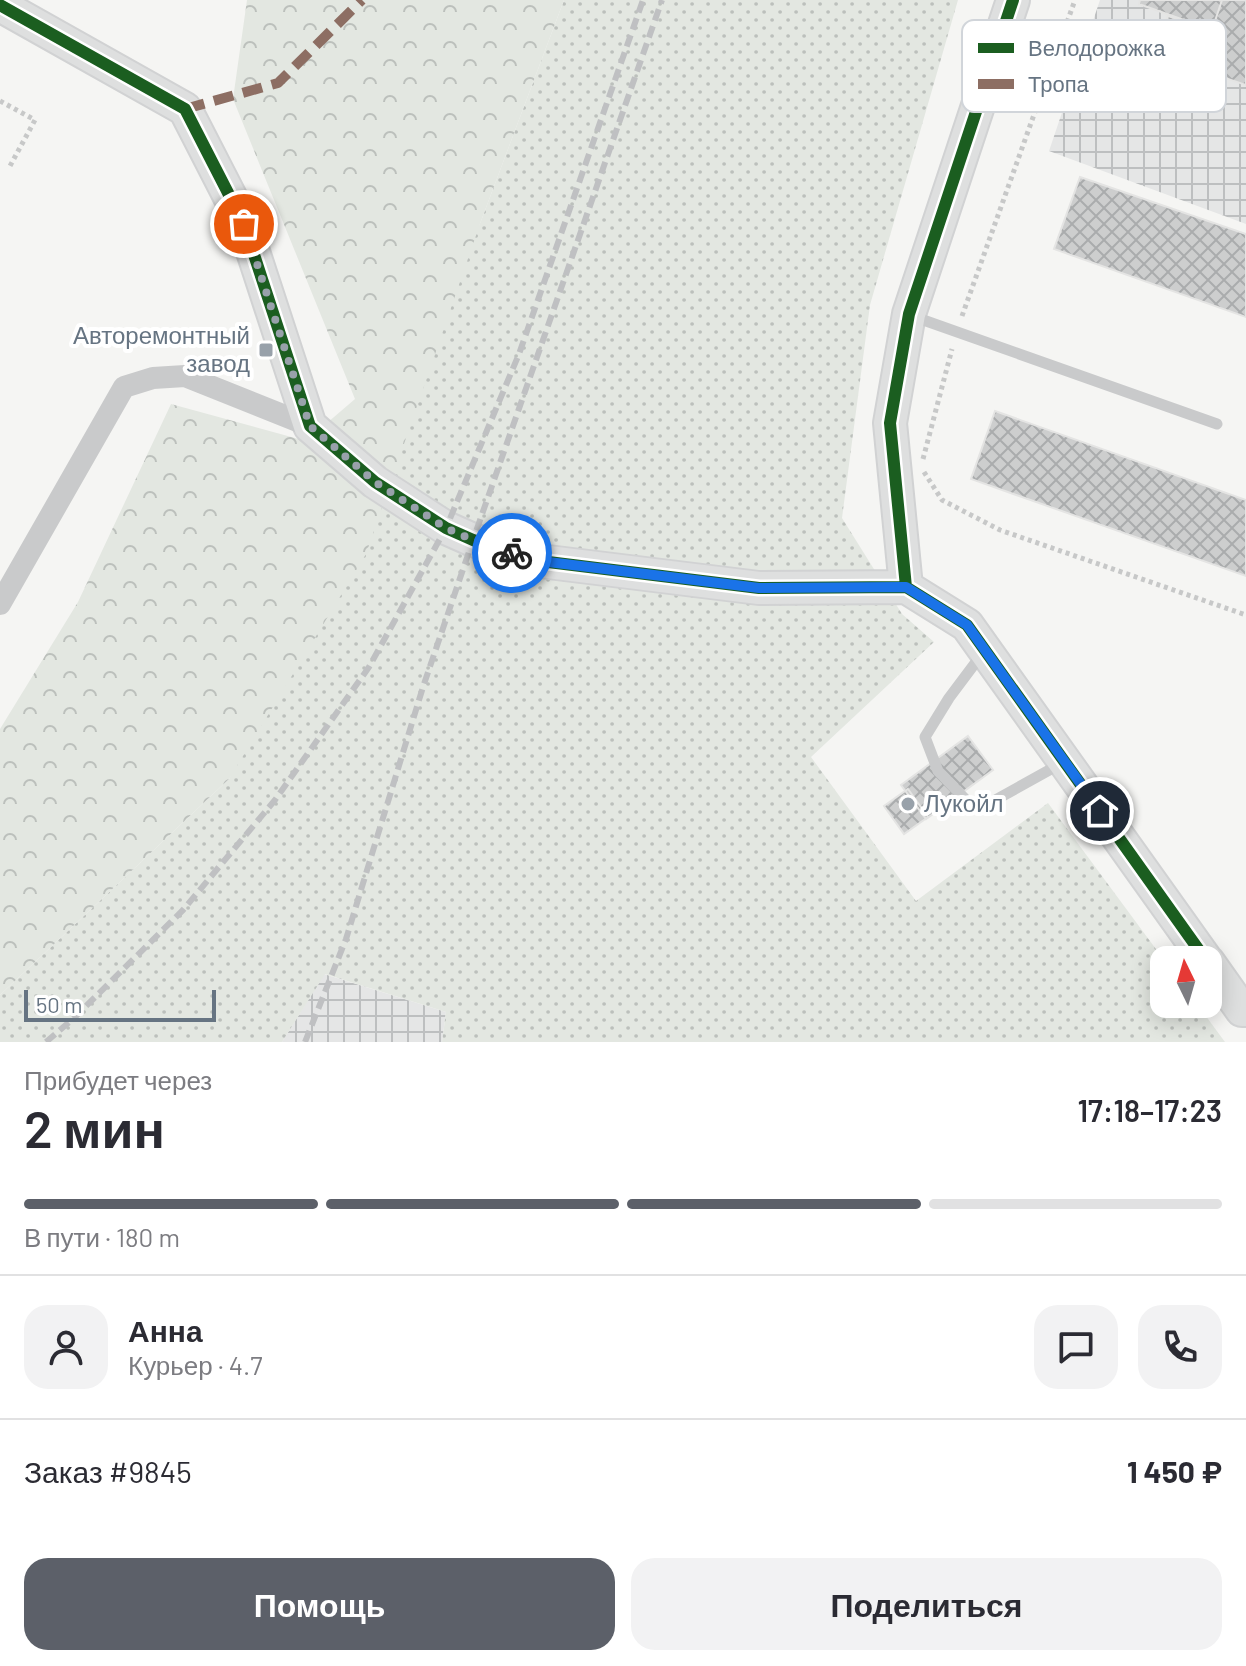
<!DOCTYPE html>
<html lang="ru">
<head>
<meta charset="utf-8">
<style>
  :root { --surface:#fff; --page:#f2f2f3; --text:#2b2b33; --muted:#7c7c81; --line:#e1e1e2; --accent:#5c6069 }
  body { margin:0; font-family:Barlow,sans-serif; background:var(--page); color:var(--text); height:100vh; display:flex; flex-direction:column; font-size:30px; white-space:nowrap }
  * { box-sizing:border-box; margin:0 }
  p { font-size:26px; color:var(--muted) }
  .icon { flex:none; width:44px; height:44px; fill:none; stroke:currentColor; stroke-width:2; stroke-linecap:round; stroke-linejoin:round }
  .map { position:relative; height:1042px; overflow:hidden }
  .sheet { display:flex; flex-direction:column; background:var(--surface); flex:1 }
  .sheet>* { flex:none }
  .needle { width:52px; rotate:355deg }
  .buttons { position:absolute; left:1150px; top:946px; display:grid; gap:16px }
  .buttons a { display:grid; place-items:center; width:72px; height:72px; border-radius:16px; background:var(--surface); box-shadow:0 4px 20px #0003; font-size:40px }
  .scale { position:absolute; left:24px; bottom:20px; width:192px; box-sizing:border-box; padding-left:8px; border:4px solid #667482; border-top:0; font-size:22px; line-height:28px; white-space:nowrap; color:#667482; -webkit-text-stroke:6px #fff; paint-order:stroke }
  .pin { position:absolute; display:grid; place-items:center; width:68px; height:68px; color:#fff; margin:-34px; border:4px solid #fff; border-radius:50%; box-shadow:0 2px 8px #0007 }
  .courier { position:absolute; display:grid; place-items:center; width:80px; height:80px; margin:-40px; border:6px solid #1a73e8; border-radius:50%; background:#fff; color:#222; box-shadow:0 2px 10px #0007 }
  .summary em { font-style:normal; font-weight:600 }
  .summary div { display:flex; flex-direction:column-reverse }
  .summary { display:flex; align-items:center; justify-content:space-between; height:136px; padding:0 24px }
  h1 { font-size:52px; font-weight:600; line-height:60px }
  .bar { display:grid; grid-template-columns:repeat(4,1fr); gap:12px 8px; align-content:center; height:96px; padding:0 24px }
  .bar i { height:10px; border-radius:6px; background:var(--line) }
  .bar .selected { background:var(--accent) }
  .bar p { grid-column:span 4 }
  .line { display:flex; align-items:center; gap:20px; padding:0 24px; border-top:2px solid var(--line) }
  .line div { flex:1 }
  .round { display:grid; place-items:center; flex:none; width:84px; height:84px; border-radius:24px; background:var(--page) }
  .primary-button { display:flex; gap:16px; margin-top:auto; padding:16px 24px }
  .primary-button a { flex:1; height:92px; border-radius:24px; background:var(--accent); color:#fff; font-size:32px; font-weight:600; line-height:92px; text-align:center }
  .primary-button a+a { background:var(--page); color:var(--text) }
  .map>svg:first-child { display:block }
  .industrial { fill:url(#industrial-grid) }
  .grass { fill:url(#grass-dots) }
  .forest { fill:url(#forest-crowns) }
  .building { fill:url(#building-cross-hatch); stroke:#e4e4e3; stroke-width:2 }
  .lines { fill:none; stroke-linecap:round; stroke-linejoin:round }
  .secondary-casing { stroke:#d1d2d3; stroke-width:36 }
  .path { stroke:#c7c8c8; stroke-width:5; stroke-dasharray:4 4; stroke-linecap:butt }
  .lane { stroke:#c9cacb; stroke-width:11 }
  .street { stroke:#c9cacb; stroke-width:22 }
  .secondary { stroke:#dedfdf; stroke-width:32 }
  .rail { stroke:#bfc0c2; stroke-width:6; stroke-dasharray:12 6; stroke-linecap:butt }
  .quiet { stroke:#8d6e63; stroke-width:10; stroke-dasharray:20 10; stroke-linecap:butt }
  .cycleway-casing { stroke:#fff; stroke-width:17 }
  .cycleway { stroke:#1b5e20; stroke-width:12 }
  .done { stroke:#98a1aa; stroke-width:8; stroke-dasharray:0 14.4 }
  .route { stroke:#1a73e8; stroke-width:10 }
  .poi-dot { fill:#98a1aa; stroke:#fff; stroke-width:3 }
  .labels { text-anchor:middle; stroke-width:8; stroke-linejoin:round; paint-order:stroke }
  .poi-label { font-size:24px; fill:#667482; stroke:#fff; text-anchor:end }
  .key { fill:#fff; stroke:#d1d5da; stroke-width:2 }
  .key-label { font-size:22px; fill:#667482 }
</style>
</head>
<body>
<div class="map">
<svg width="1246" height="1042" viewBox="0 0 1246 1042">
  <defs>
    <pattern id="industrial-grid" width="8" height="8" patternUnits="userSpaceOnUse" patternTransform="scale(2)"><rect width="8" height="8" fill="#e5e6e6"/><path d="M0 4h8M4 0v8" fill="none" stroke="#bdbfc0"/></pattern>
    <pattern id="grass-dots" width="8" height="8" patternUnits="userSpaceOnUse" patternTransform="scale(2)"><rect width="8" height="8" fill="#e3e7e1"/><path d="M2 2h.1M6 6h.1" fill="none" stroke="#bcc0bc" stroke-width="1.8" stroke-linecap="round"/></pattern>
    <pattern id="forest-crowns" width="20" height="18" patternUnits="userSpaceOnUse" patternTransform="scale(2)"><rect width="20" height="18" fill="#e3e7e1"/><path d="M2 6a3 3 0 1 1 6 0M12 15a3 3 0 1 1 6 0" fill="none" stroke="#bcc0bc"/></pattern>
    <pattern id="building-cross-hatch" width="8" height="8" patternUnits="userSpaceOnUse" patternTransform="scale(2)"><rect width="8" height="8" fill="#cdcece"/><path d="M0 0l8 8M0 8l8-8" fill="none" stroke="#aaacad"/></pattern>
  </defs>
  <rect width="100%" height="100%" fill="#f5f5f3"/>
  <path class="industrial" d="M1100 0H1246V224L1049 151Z
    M324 974 446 1012 442 1042H282Z"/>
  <path class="grass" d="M564 0H958L870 305 842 518 902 614 934 642 811 757 916 901 1048 803 1164 960V1004H1197L1225 1042H442L446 1012 325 974 282 1042H0V995L229 779 481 221Z"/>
  <path class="forest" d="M247 0H564L481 221 366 554 229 779 0 995V729L78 602 171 404 306 441 355 399 233 99Z"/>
  <path class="building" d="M1140 0H1222L1212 30 1139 4Z
    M1222 0H1246V85L1154 54 1168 16 1212 30Z
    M1080 177 1246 234V317L1054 249Z
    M995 411 1246 500V576L971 479Z
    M968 736 993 770 926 819 901 785Z
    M908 789 928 817 904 834 884 806Z"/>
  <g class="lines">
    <defs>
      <path id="secondary" d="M0 5 185 109 244 224 310 426 375 482 446 528 473 540 532 560 759 588 906 587
        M906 587 890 423 909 314 1013 0
        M906 587 967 625 1206 960
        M1208 962 1242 1010H1246"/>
    </defs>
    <use href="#secondary" class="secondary-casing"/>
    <path class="path" d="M0 101 35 120 10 166
      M962 316 1075 0
      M923 459 952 349
      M924 472 942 500 1000 530 1246 615"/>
    <path class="lane" d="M912 316 1217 424
      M982 654 949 698 925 737 938 771 973 807 990 803 1062 763"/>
    <path class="street" d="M0 604 124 387 153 378 185 376 310 426"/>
    <use href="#secondary" class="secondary"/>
    <path class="rail" d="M46 1042 75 1017 183 910 275 800 369 667 446 528 519 354 643 0
      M305 1042 346 939 423 687 473 540 662 0"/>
    <path class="quiet" d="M185 109 278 83 362 0"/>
    <defs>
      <path id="cycleway" d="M0 5 185 109 244 224 310 426 375 482 446 528 473 540 532 560 759 588 906 587
        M906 587 890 423 909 314 1013 0
        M906 587 967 625 1206 960"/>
    </defs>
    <use href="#cycleway" class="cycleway-casing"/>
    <use href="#cycleway" class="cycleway"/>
  </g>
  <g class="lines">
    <path class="done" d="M244 224 310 426 375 482 446 528 473 540 512 553"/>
    <path class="route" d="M512 553 532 560 759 588 906 587 967 625 1100 811"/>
  </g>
  <g class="poi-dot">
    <rect x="258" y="342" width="16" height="16" rx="4"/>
    <circle cx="908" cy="804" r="8"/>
  </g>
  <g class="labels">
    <g class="poi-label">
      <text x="250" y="344">Авторемонтный<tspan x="250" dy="28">завод</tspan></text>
      <text x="924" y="812" text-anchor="start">Лукойл</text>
    </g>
  </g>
  <rect x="962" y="20" width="264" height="92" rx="12" class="key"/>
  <rect x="978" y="43" width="36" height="10" fill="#1b5e20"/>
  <rect x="978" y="79" width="36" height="10" fill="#8d6e63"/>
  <g class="key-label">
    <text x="1028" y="56">Велодорожка</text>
    <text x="1028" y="92">Тропа</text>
  </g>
</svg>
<div class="buttons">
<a><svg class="needle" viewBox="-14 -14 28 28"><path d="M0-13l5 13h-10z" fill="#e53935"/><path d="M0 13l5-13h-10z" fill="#7c7c81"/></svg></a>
</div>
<div class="scale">50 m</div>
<div class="pin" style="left:244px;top:224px;background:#ea580c"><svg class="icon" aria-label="bag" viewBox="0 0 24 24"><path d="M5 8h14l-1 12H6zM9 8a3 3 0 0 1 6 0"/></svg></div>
<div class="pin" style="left:1100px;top:811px;background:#1f2937"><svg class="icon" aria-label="home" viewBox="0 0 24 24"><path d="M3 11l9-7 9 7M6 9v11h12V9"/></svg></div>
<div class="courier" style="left:512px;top:553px"><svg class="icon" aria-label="bike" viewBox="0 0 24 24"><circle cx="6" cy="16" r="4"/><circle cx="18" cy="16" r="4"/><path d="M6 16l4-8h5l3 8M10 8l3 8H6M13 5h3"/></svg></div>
</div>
<section class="sheet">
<div class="summary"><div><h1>2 мин</h1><p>Прибудет через</p></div><em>17:18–17:23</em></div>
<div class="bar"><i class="selected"></i><i class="selected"></i><i class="selected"></i><i></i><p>В пути · 180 m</p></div>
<div class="line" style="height:144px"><a class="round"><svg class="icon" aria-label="person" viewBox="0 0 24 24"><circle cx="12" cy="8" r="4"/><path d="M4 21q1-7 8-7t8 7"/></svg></a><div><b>Анна</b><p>Курьер · 4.7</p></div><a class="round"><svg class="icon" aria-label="chat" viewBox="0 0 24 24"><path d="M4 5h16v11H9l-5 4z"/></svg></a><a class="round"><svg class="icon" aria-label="phone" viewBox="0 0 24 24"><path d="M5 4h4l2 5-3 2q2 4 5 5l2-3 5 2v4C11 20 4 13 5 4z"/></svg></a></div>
<div class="line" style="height:104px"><div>Заказ #9845</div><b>1 450 ₽</b></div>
<div class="primary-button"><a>Помощь</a><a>Поделиться</a></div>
</section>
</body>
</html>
